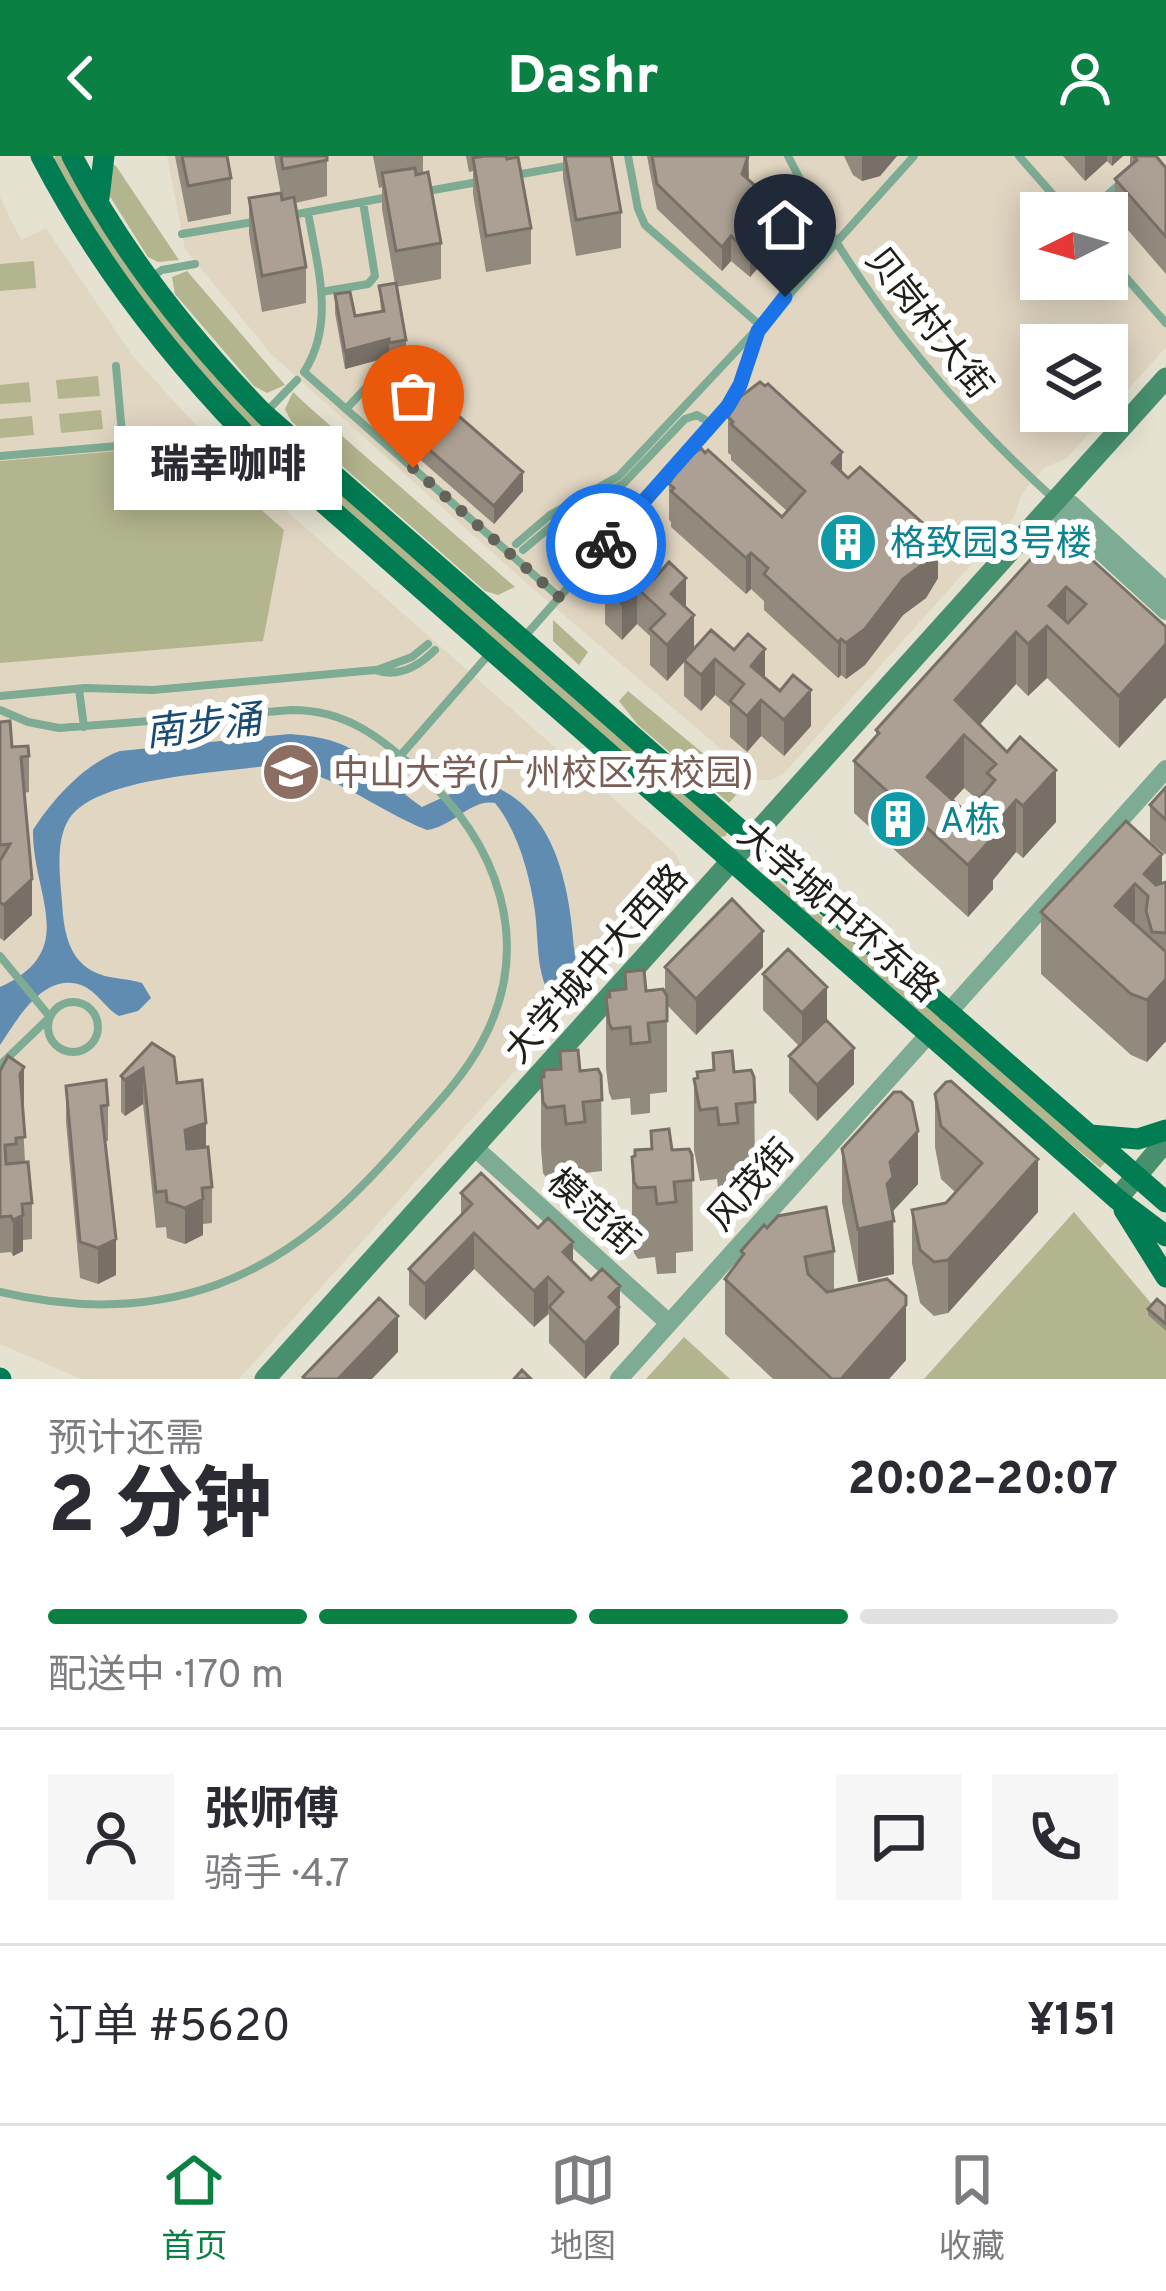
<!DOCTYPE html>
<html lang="zh">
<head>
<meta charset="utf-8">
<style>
  :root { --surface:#fff; --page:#f7f7f7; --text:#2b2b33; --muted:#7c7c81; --line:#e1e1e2; --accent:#0b8043 }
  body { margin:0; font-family:Overpass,"Noto Sans SC",sans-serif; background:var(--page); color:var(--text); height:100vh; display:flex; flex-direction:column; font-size:45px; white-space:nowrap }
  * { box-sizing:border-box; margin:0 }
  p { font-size:39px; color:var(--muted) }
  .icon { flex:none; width:66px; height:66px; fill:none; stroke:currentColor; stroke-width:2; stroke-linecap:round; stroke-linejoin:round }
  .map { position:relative; height:1223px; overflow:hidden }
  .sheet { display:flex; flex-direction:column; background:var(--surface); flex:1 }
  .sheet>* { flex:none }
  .needle { width:78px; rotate:265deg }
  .buttons { position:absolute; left:1020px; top:36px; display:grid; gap:24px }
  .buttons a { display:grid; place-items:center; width:108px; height:108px; border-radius:0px; background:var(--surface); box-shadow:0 6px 30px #0003; font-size:60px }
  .pin { position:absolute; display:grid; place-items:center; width:102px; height:102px; color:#fff; margin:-123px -51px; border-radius:50% 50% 50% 0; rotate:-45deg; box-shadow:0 0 12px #0007 }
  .pin .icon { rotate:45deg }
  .courier { position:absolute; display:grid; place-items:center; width:120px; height:120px; margin:-60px; border:9px solid #1a73e8; border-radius:50%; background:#fff; color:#222; box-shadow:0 3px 15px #0007 }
  .bubble { position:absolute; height:84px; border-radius:0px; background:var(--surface); box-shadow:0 6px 30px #0003; font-size:39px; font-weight:800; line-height:84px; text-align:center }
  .headline em { font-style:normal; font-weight:800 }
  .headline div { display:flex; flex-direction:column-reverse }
  .headline { display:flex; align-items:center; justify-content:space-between; height:204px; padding:0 48px }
  h1 { font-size:78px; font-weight:800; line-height:90px }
  .bar { display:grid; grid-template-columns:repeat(4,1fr); gap:18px 12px; align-content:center; height:144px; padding:0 48px }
  .bar i { height:15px; border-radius:9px; background:var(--line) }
  .bar .active { background:var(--accent) }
  .bar p { grid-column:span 4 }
  .line { display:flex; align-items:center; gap:30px; padding:0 48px; border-top:3px solid var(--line) }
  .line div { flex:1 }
  .round { display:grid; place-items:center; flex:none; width:126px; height:126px; border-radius:0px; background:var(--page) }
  header { display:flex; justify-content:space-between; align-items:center; height:156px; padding:0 48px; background:var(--accent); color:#fff; font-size:54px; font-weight:800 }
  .dock { display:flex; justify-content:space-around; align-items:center; height:168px; border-top:3px solid var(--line); background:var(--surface); font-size:33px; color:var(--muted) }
  .dock a { display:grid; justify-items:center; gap:6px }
  .dock .active { color:var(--accent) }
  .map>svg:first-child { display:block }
  .education { fill:#e1d6c2; fill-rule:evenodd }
  .green { fill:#b3b58e }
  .water { fill:#618cb2 }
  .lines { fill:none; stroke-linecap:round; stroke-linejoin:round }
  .service { stroke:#7eab93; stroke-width:8 }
  .tertiary { stroke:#7eab93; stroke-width:18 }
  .secondary { stroke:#47906e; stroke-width:21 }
  .primary { stroke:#017c53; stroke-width:21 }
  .wall { fill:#938a7e; fill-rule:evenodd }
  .shaded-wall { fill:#787067 }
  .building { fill:#aba093; stroke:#787067; stroke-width:3; fill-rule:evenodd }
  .done { stroke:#646359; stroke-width:12; stroke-dasharray:0 21.6 }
  .route { stroke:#1a73e8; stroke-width:15 }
  .labels { text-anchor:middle; stroke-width:12; stroke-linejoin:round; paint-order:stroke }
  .street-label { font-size:36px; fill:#1f1e18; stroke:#fff }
  .culture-label { font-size:36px; fill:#0d838f; stroke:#fff; text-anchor:start }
  .education-label { font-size:36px; fill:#785e54; stroke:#fff; text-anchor:start }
  .water-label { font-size:39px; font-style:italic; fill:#1a4b72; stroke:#fff }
</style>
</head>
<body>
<header><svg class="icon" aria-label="back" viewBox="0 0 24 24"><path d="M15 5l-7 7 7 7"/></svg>Dashr<svg class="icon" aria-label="person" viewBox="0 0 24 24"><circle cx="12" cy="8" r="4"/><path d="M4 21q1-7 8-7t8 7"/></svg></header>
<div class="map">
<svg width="1166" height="1223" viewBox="0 0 1166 1223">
  <rect width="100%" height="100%" fill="#e5e2d1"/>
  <path class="education" d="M167 0H1166V191L1066 303 1045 311 1022 337 1014 361 784 617 772 624H757L522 423 272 199 185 93ZM1041 57H1107V123H1041ZM1041 189H1107V255H1041Z
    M0 41 21 84 46 72 132 199 224 300 675 697 683 711 676 735 239 1223H81L0 1188Z"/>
  <path class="green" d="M55 0H64L168 161 727 676 726 680 720 681 591 573 249 270 140 145 53 6Z
    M107 5 116 10 179 104 158 106 148 101 109 39Z
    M34 105 36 132 0 135V108Z
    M187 115 285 229 267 237 254 230 175 138 172 121Z
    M98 220 100 240 58 243 56 224Z
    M29 226 31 246 0 248V229Z
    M293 236 309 251 515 431 498 439 485 435 291 265 285 253Z
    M101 254 103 273 61 277 59 258Z
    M32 260 34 279 0 282V263Z
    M189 289 284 374 263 485 0 507V305Z
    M553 464 588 496 579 509 553 485Z
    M628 535 740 628 741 633 729 647 638 569 619 545Z
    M766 715 901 826 1106 1006 1100 1012 991 922 763 719Z
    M1074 1056 1166 1165V1223H924Z
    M684 1181 730 1223H646Z"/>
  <path class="water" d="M290 578C368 583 367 613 422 651L478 625C554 644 569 726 574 792 576 810 581 830 571 846L557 848C535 826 539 785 535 756 530 720 518 675 495 647 472 642 452 671 427 674 373 653 326 609 265 610 219 617 96 621 69 663 55 685 60 720 62 746 64 778 69 810 105 820 117 823 130 823 142 827L151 842 138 855 119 860C105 852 97 835 81 829 43 816 17 864 0 889V831C81 794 32 739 33 674 53 643 84 608 120 595Z"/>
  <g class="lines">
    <path class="service" d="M628 0 638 53 645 69 761 170
      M788 0C854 132 945 244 1054 343
      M1019 0 1069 57
      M516 19 572 9
      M422 36 478 26
      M308 56C317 111 336 166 304 216L559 441
      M1087 57 1122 26
      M292 59 389 41
      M182 78 253 66
      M1107 100 1166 167
      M151 121 162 114 195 108
      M321 136 368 128 375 120 363 46
      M116 210 123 289
      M346 253 377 220
      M265 257 297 224
      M0 300 141 288 155 282
      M621 372 732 244 761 170 914 0
      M516 388 550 359 619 320 755 175
      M523 394 555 367 624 327 685 263 697 259 712 268
      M525 480 603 392
      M377 514 412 501 428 488
      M79 533 84 571
      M0 540 85 532 153 534 375 514C398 522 419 510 435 494
      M0 554 28 566 59 572 292 554C347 554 379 581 419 616 498 685 535 788 482 886 462 924 431 954 403 986 348 1048 295 1100 216 1129 146 1154 72 1153 0 1136
      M401 599 490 497
      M0 800 50 861 0 909
      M48 871a25 25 0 1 1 50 0a25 25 0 1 1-50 0Z"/>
    <path class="tertiary" d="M1056 344 1061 359 1166 455
      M1056 344 1071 348 1166 435
      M947 858 1166 613
      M474 991 669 1167
      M619 1223 929 878"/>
    <path class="secondary" d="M1117 1043 1166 985
      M265 1223 1166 222"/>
    <path class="primary" d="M41 0C95 104 164 194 245 278L1117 1043 1166 1080
      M72 0C122 97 189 181 264 258L1166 1046
      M99 42 104 0
      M1090 979 1138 983 1166 974
      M1124 1054 1166 1121
      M0 1222 1 1223"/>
  </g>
  <path class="wall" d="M175 0H227L231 22V58L188 66Z
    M274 0H327V40L295 47 306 111V147L262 156 249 78V42L282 44Z
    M373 0H423V17L441 87V123L396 131 406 184V202L389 205V201L345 213 335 157V138L355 160 381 155 379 130 395 128 382 53V31L379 32Z
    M466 0H513L531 72V108L486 116 473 38V15L469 16Z
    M563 0H611L621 56V92L576 100 563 22Z
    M647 0H749L748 23 786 73 787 98 767 121 757 113 750 121 731 105 722 115 657 53Z
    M844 0H897L880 20 862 25 853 19Z
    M1063 0H1123L1112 10 1107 5 1085 25Z
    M1130 0H1156L1166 12V118L1115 59V23L1130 10Z
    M377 248 523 335 494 368 377 266Z
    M728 261 842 317 935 383 938 422 926 442 903 459 865 509 846 523 841 519 838 522 764 454V445L751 433 746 438 671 371V366L669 364V328L782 361 787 355 731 304V299L728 297Z
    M1058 373 1166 471V541L1119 592 1047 522 1028 540 1016 528 980 568 1056 666 1023 702 1016 696 993 724V733L968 761 854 657V605L876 579V574ZM964 632 978 644 967 657 952 644Z
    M597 396 640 410 686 451 694 493 765 522 811 570 784 600 761 580 747 596 730 581V551L715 539 701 555 684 540V506L667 525 650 509V480L637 468 622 484 605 468V440L597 432Z
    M0 566 12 591 29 600V636L24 637 32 759 4 785 0 782Z
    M1166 631V699L1150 685V649Z
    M1162 698V727L1166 726V885L1147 906 1131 899 1041 818V756Z
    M665 811H763L696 879 667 849V936L650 938V957L631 959 630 942 612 944 609 937 606 912V841L625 833V816L646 835 665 836Z
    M763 818 827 865 854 928 817 965 789 936V900L799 890 763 854Z
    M152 887 177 927 206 992 212 1031V1067L203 1068V1079L185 1088 167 1082 166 1071 156 1072 143 948 125 960 121 956V920Z
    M560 895 580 915 601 919 602 1015 585 1017V1037L566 1039 564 1021 547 1023 543 1017 541 992V921L560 913Z
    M713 897 734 916 754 921 755 1017 738 1018V1038L719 1040 717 1023 700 1025 694 994V923L713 914Z
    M0 915 24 947 22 949 25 1006 32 1047V1083L23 1084V1095L13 1100 11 1096 0 1097Z
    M66 930 108 949V985H105L116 1119 98 1128 80 1122 66 966Z
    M935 938 1038 1056 948 1157 934 1160 920 1147 912 1107V1054L946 1047 955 1036 941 1023 935 991Z
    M651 975 672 994 692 999 693 1095 676 1097V1117L657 1118 655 1101 638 1103 634 1097 632 1072V1001L651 993Z
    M842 993 918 1028 893 1055 894 1118 858 1126 842 1046Z
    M461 1037 573 1106 591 1124 620 1130 619 1188 585 1223 549 1187V1158L534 1171 474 1113 425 1164 409 1149V1113L461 1059Z
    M767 1072 834 1095V1134L906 1204 889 1223H773L725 1178V1123L741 1102V1095Z
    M1166 1151V1175L1148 1159V1153Z"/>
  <path class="shaded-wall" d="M748 0 749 21 742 42V18Z
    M862 0H897L880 20 862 25Z
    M1085 0H1107V5L1085 25Z
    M1112 0H1123L1112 10Z
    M786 57 787 98 767 121V97L778 66Z
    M731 80V105L722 115V91Z
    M757 88V113L750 121V97Z
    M389 183V201L345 213V195Z
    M842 296V332L832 307Z
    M523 316V335L494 368V350Z
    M935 378V390L938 386V422L926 442 903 459 865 509 846 523V487Z
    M640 381V417L626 397Z
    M751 397V433L746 438V402Z
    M686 422V458L671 438Z
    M1066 431V483L1049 450Z
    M637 432V468L622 484V448Z
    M694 459V495L667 525V489Z
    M1047 470V522L1028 540V488Z
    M1016 476V528L967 583 964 579V632L927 673V621L955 544Z
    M841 483V519L838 522V486Z
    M1166 488V541L1119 592V540Z
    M765 493V529L751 510Z
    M715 503V539L701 555V519Z
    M811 534V570L784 600V564Z
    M761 544V580L747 596V560Z
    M1056 614V666L1023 702V650Z
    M1016 644V696L993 724V733L968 761V709L988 677Z
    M1162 698V760L1148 740 1144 718Z
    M32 723V759L4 785V749Z
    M1135 728V790L1115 750Z
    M763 775V811L696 879V843Z
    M1166 823V885L1147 906V844Z
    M827 831V867L802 893V857Z
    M854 892V928L817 965V929Z
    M24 911V947L20 954V918Z
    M143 912V948L125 960V924Z
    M206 967V1003L185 1010V974Z
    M918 975V1028L893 1055 894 1118 858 1126V1073L887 1028 890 1006Z
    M1038 1003V1056L948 1157V1104Z
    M203 1043V1079L185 1088V1052Z
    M23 1059V1095L13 1100V1064Z
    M474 1077V1113L425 1164V1128Z
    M116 1083V1119L98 1128V1092Z
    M573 1086V1122L563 1096Z
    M548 1121V1157L534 1171V1135Z
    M620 1130 619 1188 585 1223V1187L609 1141Z
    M906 1149V1204L889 1223H841Z
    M398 1160V1196L372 1223H339Z"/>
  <path class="building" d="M182 0H227L231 22 188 30Z
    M281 0H327V4L283 13Z
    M484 0H506L507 3 518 1 531 72 486 80 473 2Z
    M565 0H611L621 56 576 64Z
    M652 0H748L742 18 786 57 778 66 787 74 767 97 757 88 750 97 731 80 722 91 657 28Z
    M1134 0H1156L1166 12V81L1115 23 1137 4Z
    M415 12 416 19 428 16 441 87 396 95 382 17Z
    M281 37 282 44 294 41 306 111 262 120 249 42Z
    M396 127 406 184 389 187V183L345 195 335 138 350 136 355 160 384 155 379 130Z
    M406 214 523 316 494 350 377 248Z
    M760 226 765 230 768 228 842 296 832 307 848 322 860 311 935 378 932 381 938 386 926 406 903 423 865 473 846 487 841 483 838 486 764 418 768 412 751 397 746 402 671 335 674 332 669 328 682 306 701 292 705 297 708 294 782 361 805 335 731 268 733 266 728 261 740 241Z
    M623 366 640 381 626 397 654 423 669 406 686 422 671 438 694 459 667 489 650 473 665 458 637 432 622 448 605 432 619 417 597 396Z
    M1058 373 1166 471V488L1119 540 1047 470 1028 488 1016 476 955 544 1007 596 1020 581 1056 614 1023 650 1016 644 988 677 993 681 968 709 854 605 879 577 876 574ZM1066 431 1086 448 1068 467 1049 450ZM964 579 996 608 987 617 995 624 967 657 927 621Z
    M711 474 734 494 748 478 765 493 751 510 780 535 793 519 811 534 784 564 761 544 747 560 730 545 744 528 715 503 701 519 684 504Z
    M10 565 12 591 28 590 29 600 21 601 32 723 4 749 0 746V705L10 688 0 689V566Z
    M1166 631V664L1150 649Z
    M1126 665 1162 698 1144 718 1156 729 1166 726V777L1152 776 1146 755 1148 740 1135 728 1115 750 1166 796V823L1147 844 1131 838 1041 756Z
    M732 743 763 775 696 843 665 811Z
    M788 793 827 831 802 857 763 818Z
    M644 814 646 835 663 833 667 840V865L648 867 650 886 631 888 630 871 612 873 609 867 606 841H610L609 835 626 833 625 816Z
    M826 864 854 892 817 929 789 900Z
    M152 887 174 901 177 927 202 924 206 967 185 974 187 993 208 991 212 1031 202 1032 203 1043 185 1052 167 1046 166 1035 156 1036 143 912 125 924 121 920Z
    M578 894 580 915 598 913 601 919 602 944 583 946 585 966 566 968 564 950 547 952 543 946 541 921H544V914L561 913 560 895Z
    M732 895 734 916 751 914 754 921 755 946 736 948 738 967 719 969 717 952 700 954 694 923 698 922 697 916 714 914 713 897Z
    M8 900 24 911 20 918 25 981 16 982V988L5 989 6 1008 28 1006 32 1047 22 1048 23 1059 13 1064 11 1060 0 1061V915Z
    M106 924 108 949 101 950 116 1083 98 1092 80 1086 66 930Z
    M951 925 1038 1003 948 1104 934 1106 920 1094 912 1054 946 1047 982 1007 941 970 935 938 946 926Z
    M894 936H901L912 946 918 975 890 1006 893 1021 887 1028 894 1065 858 1073 842 993Z
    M669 973 672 994 689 993 692 999 693 1024 674 1026 676 1046 657 1048 655 1031 638 1032 634 1026 632 1001 635 1000V994L652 993 651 975Z
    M481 1017 538 1072 548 1062 573 1086 563 1096 591 1124 602 1113 620 1130 609 1141 619 1151 585 1187 549 1151 563 1136 548 1121 534 1135 474 1077 425 1128 409 1113 472 1048 461 1037Z
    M826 1051 834 1095 805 1101 808 1118 827 1136 887 1123 906 1140V1149L841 1223H832L725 1123 744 1098 741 1095 764 1069 767 1072 778 1060Z
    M379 1142 398 1160 339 1222 340 1223H305L303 1221Z
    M1157 1143 1166 1151V1168L1148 1153Z
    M522 1214 531 1223H514Z"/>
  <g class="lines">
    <path class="done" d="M413 312 559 441 606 388"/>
    <path class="route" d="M606 388 728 250 740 229 758 175 785 141"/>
  </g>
  <defs>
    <symbol id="building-disc" viewBox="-11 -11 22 22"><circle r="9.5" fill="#0f9aa8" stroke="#fff"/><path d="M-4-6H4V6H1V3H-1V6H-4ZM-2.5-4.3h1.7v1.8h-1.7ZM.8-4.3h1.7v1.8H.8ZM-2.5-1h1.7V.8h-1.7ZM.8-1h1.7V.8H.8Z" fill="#fff"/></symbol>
    <symbol id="university-disc" viewBox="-11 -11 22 22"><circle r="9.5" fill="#8d6e63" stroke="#fff"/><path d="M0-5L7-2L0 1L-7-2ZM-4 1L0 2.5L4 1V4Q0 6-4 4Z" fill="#fff"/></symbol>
  </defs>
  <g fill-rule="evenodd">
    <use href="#building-disc" x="815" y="353" width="66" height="66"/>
    <use href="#university-disc" x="258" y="583" width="66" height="66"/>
    <use href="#building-disc" x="865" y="630" width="66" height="66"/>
  </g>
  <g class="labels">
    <g class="street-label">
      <text transform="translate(930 166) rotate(52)" y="13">贝岗村大街</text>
      <text transform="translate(839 755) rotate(41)" y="13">大学城中环东路</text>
      <text transform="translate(595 807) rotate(-48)" y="13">大学城中大西路</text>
      <text transform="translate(750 1028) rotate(-48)" y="13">风茂街</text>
      <text transform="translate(594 1055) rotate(42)" y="13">模范街</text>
    </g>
    <g class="culture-label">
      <text x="890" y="399">格致园3号楼</text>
      <text x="940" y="676">A栋</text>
    </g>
    <g class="education-label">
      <text x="333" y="629">中山大学(广州校区东校园)</text>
    </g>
    <g class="water-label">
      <text transform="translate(203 569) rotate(-7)" y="14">南步涌</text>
    </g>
  </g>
</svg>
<div class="buttons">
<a><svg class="needle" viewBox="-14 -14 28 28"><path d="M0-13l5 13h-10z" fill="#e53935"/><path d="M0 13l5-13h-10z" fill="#7c7c81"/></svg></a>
<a><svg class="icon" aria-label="layers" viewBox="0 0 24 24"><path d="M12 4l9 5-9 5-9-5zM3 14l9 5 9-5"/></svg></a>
</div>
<div class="pin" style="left:413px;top:312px;background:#ea580c"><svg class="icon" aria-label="bag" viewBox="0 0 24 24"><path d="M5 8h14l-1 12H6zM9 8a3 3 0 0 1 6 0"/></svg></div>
<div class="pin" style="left:785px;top:141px;background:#1f2937"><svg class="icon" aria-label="home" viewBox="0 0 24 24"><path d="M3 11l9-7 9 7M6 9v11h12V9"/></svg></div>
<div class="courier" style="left:606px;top:388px"><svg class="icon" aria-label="bike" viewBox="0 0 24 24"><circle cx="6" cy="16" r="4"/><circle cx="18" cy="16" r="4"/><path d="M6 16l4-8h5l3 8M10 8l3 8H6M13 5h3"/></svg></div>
<div class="bubble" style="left:114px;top:270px;width:228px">瑞幸咖啡</div>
</div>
<section class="sheet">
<div class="headline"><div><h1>2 分钟</h1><p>预计还需</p></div><em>20:02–20:07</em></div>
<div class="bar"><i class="active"></i><i class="active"></i><i class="active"></i><i></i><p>配送中 · 170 m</p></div>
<div class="line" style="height:216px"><a class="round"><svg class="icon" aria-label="person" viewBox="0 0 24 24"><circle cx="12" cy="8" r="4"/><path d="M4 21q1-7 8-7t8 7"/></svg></a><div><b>张师傅</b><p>骑手 · 4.7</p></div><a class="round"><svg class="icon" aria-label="chat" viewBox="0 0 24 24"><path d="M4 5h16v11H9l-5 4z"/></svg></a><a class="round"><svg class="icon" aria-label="phone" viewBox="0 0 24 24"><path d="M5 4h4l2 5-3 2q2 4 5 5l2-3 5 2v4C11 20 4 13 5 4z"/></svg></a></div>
<div class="line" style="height:156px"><div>订单 #5620</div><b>¥151</b></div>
</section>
<nav class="dock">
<a class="active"><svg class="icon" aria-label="home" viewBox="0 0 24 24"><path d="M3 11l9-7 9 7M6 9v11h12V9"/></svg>首页</a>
<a><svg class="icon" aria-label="map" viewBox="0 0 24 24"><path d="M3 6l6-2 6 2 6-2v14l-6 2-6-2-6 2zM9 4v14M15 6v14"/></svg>地图</a>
<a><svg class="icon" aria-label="saved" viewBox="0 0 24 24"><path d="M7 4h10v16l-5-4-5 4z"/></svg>收藏</a>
</nav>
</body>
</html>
